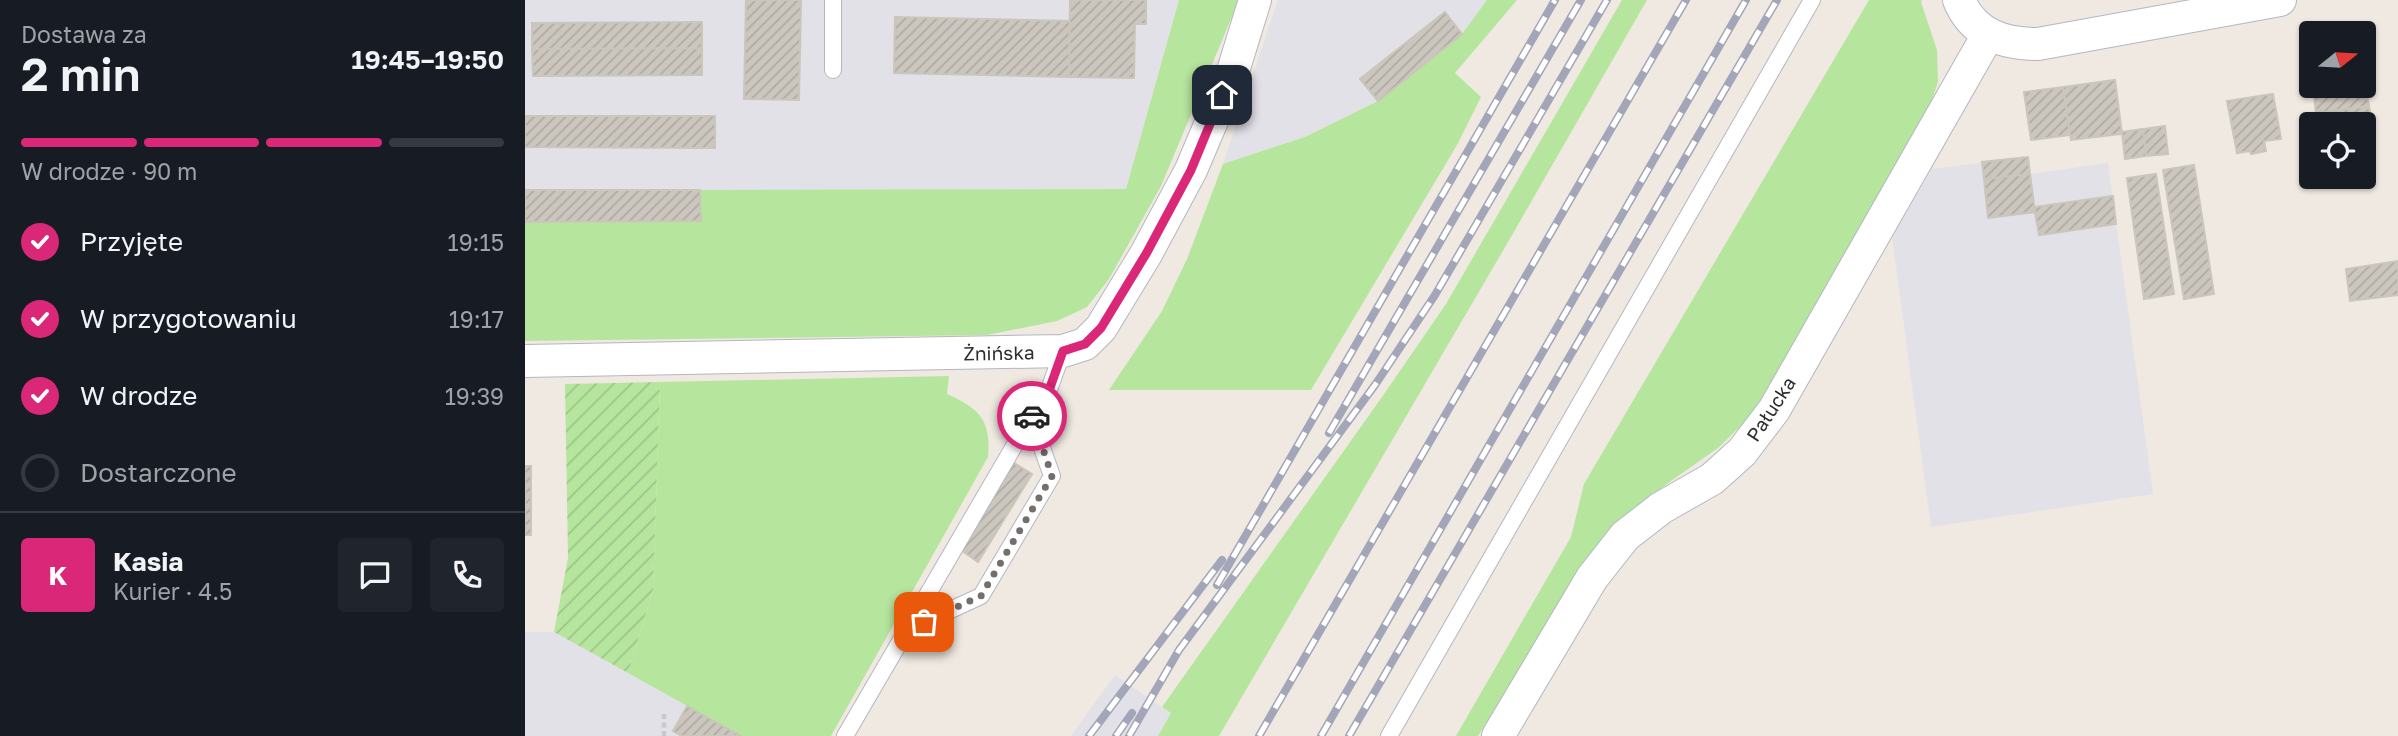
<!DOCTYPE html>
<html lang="pl">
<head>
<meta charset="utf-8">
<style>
  :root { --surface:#171b24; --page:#20242c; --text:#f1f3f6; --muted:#9ea1a6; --line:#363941; --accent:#db2777 }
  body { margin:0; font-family:"Golos Text",sans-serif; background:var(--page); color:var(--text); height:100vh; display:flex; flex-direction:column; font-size:26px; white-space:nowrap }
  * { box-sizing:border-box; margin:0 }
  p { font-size:23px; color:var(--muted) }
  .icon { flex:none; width:38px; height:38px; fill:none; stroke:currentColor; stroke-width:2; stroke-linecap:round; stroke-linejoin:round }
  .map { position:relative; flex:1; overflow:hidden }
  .sheet { display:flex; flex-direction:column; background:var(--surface); width:525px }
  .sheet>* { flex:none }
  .needle { width:46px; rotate:72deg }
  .buttons { position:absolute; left:1774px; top:21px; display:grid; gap:14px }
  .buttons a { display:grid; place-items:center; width:77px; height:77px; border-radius:7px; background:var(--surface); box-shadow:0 2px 5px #0004; font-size:35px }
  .pin { position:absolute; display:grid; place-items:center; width:60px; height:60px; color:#fff; margin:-30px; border-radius:14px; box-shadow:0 4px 10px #0006 }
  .courier { position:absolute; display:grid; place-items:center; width:70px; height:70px; margin:-35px; border:5px solid #db2777; border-radius:50%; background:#fff; color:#222; box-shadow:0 2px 9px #0007 }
  .summary em { font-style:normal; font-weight:600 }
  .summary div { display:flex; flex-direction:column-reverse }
  .summary { display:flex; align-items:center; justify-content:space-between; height:119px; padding:0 21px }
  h1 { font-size:46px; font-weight:600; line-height:52px }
  .bar { display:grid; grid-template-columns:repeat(4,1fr); gap:10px 7px; align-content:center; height:84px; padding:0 21px }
  .bar i { height:9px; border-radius:5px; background:var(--line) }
  .bar .selected { background:var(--accent) }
  .bar p { grid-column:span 4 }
  .line { display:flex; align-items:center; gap:18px; padding:0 21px; border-top:2px solid var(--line) }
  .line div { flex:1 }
  .round { display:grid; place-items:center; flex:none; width:74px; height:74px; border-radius:7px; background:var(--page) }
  ol { padding:0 21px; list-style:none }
  li { display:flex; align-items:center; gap:21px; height:77px }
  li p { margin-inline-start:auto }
  li .icon { padding:7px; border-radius:50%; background:var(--accent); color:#fff; stroke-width:4 }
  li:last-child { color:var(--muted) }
  li i { width:38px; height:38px; border:4px solid var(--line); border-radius:50% }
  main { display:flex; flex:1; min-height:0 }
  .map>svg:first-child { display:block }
  .industrial { fill:#e3e1e8 }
  .grass { fill:#b6e59e }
  .garden { fill:url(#garden-furrows) }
  .building { fill:url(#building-hatch); stroke:#cbc5ba; stroke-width:2 }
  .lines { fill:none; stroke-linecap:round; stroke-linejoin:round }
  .service-casing { stroke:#b4b7c1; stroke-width:18 }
  .minor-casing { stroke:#b4b7c1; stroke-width:34 }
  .path { stroke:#c9c9c9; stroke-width:4.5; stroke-dasharray:5 3.5; stroke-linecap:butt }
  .service { stroke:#fff; stroke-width:16 }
  .minor { stroke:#fff; stroke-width:32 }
  .rail-casing { stroke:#a3a6b8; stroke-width:8 }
  .rail { stroke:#fff; stroke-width:5; stroke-dasharray:16; stroke-linecap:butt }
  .done { stroke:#726f6d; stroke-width:7; stroke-dasharray:0 12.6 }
  .route { stroke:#db2777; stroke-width:9 }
  .labels { text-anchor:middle; stroke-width:5; stroke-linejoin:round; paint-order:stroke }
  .street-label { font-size:19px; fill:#2e2e2e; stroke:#fff }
</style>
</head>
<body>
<main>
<section class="sheet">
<div class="summary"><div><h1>2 min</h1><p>Dostawa za</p></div><em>19:45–19:50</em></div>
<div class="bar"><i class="selected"></i><i class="selected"></i><i class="selected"></i><i></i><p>W drodze · 90 m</p></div>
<ol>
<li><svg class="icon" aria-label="check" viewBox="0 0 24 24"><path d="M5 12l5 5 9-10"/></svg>Przyjęte<p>19:15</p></li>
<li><svg class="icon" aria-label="check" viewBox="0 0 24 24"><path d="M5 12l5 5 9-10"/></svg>W przygotowaniu<p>19:17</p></li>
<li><svg class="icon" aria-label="check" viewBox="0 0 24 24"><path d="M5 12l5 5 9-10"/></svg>W drodze<p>19:39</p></li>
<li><i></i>Dostarczone</li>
</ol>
<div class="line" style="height:126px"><b class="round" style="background:var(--accent);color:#fff">K</b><div><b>Kasia</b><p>Kurier · 4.5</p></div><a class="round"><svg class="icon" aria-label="chat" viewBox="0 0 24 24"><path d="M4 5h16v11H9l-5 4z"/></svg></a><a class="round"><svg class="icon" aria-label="phone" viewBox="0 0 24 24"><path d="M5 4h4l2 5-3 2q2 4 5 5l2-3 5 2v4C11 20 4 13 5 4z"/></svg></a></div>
</section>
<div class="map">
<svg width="1873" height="736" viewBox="0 0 1873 736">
  <defs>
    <pattern id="garden-furrows" width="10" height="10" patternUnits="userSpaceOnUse" patternTransform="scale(1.75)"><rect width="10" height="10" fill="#b6e59e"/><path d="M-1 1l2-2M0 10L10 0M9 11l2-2" fill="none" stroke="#9dc588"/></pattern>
    <pattern id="building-hatch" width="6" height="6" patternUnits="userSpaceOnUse" patternTransform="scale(1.75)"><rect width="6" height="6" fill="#cbc7bf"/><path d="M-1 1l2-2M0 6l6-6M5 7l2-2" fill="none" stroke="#afaba4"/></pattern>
  </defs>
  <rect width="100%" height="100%" fill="#efe9e1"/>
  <path class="industrial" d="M0 0H654L601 189 201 191 199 235 0 236Z
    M753 0H962L937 34 853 101 780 137 698 164Z
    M1503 157 1506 174 1583 163 1628 494 1406 527 1367 236 1407 169Z
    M0 632H29L216 736H0Z
    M590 675 646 713 633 736H546Z"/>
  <path class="grass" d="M654 0H714L636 186 584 279 562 307 532 321 462 335 0 341V222L176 220 175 190 601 189Z
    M962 0H992L930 73 956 97 932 145 786 390H584L637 311 662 259 698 164 780 137 853 101 937 34Z
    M1097 0H1122L986 237 694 736H633L646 713 637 707 857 397 921 304Z
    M1344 0H1397L1396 2 1412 50 1413 82 1401 117 1231 411 1193 448 1143 483 1104 514 1073 545 953 736H931L1046 537 1059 484Z
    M424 376 422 394C455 409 466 420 463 457L306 736H216L103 673 128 590 135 382Z"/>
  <path class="garden" d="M135 382 128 590 103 673 29 632 43 558 40 384Z"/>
  <path class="building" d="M221 0H276L274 100 219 99Z
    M545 0H621V24H610L609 78 544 77Z
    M920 12 937 34 853 101 835 79Z
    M370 17 545 21 544 77 369 73Z
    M177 22V48L7 49V23Z
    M177 48V75L8 76 7 49Z
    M1839 79 1844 106 1791 113 1788 86H1839Z
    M1590 80 1597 134 1546 140 1538 87Z
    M1538 87 1545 135 1506 140 1499 92Z
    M1748 94 1756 139 1739 141 1741 151 1726 154 1725 151 1712 153 1702 101Z
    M1844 106 1847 125 1810 124 1808 111Z
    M0 116H190V148L0 147Z
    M1640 126 1643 154 1621 156 1618 129Z
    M1618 129 1621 156 1600 159 1597 132Z
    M1503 157 1505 174 1459 179 1457 162Z
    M1669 165 1689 294 1659 299 1638 170Z
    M1505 174 1510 212 1463 218 1459 179Z
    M1631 174 1649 294 1619 299 1602 178Z
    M0 190H175L176 221 0 222Z
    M1588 196 1591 224 1514 235 1509 207Z
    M1873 261V295L1825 301 1821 269Z
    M489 463 507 474 453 562 436 550Z
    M0 466H6V535H0Z
    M162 706 216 736H157L148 731Z"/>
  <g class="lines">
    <defs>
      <path id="service" d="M308 0V70
        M380 631 456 596 527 476 506 417
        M320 736 506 417 522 395 538 351
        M864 736 1287 0"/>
      <path id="minor" d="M1434 0C1448 34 1478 44 1513 44L1755 0
        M0 361 538 351 560 344 576 328 621 254 666 170 708 71 730 0
        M973 736 1067 578 1100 536 1136 508 1187 479 1217 452 1249 410 1463 35"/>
    </defs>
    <use href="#service" class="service-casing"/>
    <use href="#minor" class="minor-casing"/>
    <path class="path" d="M139 736V712"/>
    <use href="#service" class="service"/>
    <use href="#minor" class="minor"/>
    <defs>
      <path id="rail" d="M804 433 1056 0
        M692 585 1030 0
        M564 736 697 560
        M591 736 607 713
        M604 736 654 650 850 385 910 295 1082 0
        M734 736 1161 0
        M796 736 1221 0
        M824 736 1252 0"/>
    </defs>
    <use href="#rail" class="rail-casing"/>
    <use href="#rail" class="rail"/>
  </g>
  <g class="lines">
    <path class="done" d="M399 622 456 596 527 476 507 416"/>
    <path class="route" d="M507 416 522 396 538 351 560 344 576 328 621 254 666 170 697 95"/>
  </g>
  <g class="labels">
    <g class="street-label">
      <text transform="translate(474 353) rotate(-1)" y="7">Żnińska</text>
      <text transform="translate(1246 409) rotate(-57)" y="7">Pałucka</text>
    </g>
  </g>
</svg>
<div class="buttons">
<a><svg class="needle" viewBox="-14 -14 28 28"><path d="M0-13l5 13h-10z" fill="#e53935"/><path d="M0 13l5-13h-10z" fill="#9ea1a6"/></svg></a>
<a><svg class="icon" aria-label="locate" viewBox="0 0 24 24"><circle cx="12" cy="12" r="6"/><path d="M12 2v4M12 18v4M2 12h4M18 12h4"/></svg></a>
</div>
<div class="pin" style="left:399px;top:622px;background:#ea580c"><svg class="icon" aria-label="bag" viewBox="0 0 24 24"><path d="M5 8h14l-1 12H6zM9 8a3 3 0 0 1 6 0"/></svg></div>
<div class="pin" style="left:697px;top:95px;background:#1f2937"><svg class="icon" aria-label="home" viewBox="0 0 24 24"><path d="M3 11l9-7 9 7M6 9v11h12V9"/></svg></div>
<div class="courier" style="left:507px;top:416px"><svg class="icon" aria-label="car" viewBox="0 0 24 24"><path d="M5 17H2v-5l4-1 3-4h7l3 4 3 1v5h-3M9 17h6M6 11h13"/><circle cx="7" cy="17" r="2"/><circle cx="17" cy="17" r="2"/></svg></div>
</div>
</main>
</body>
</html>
